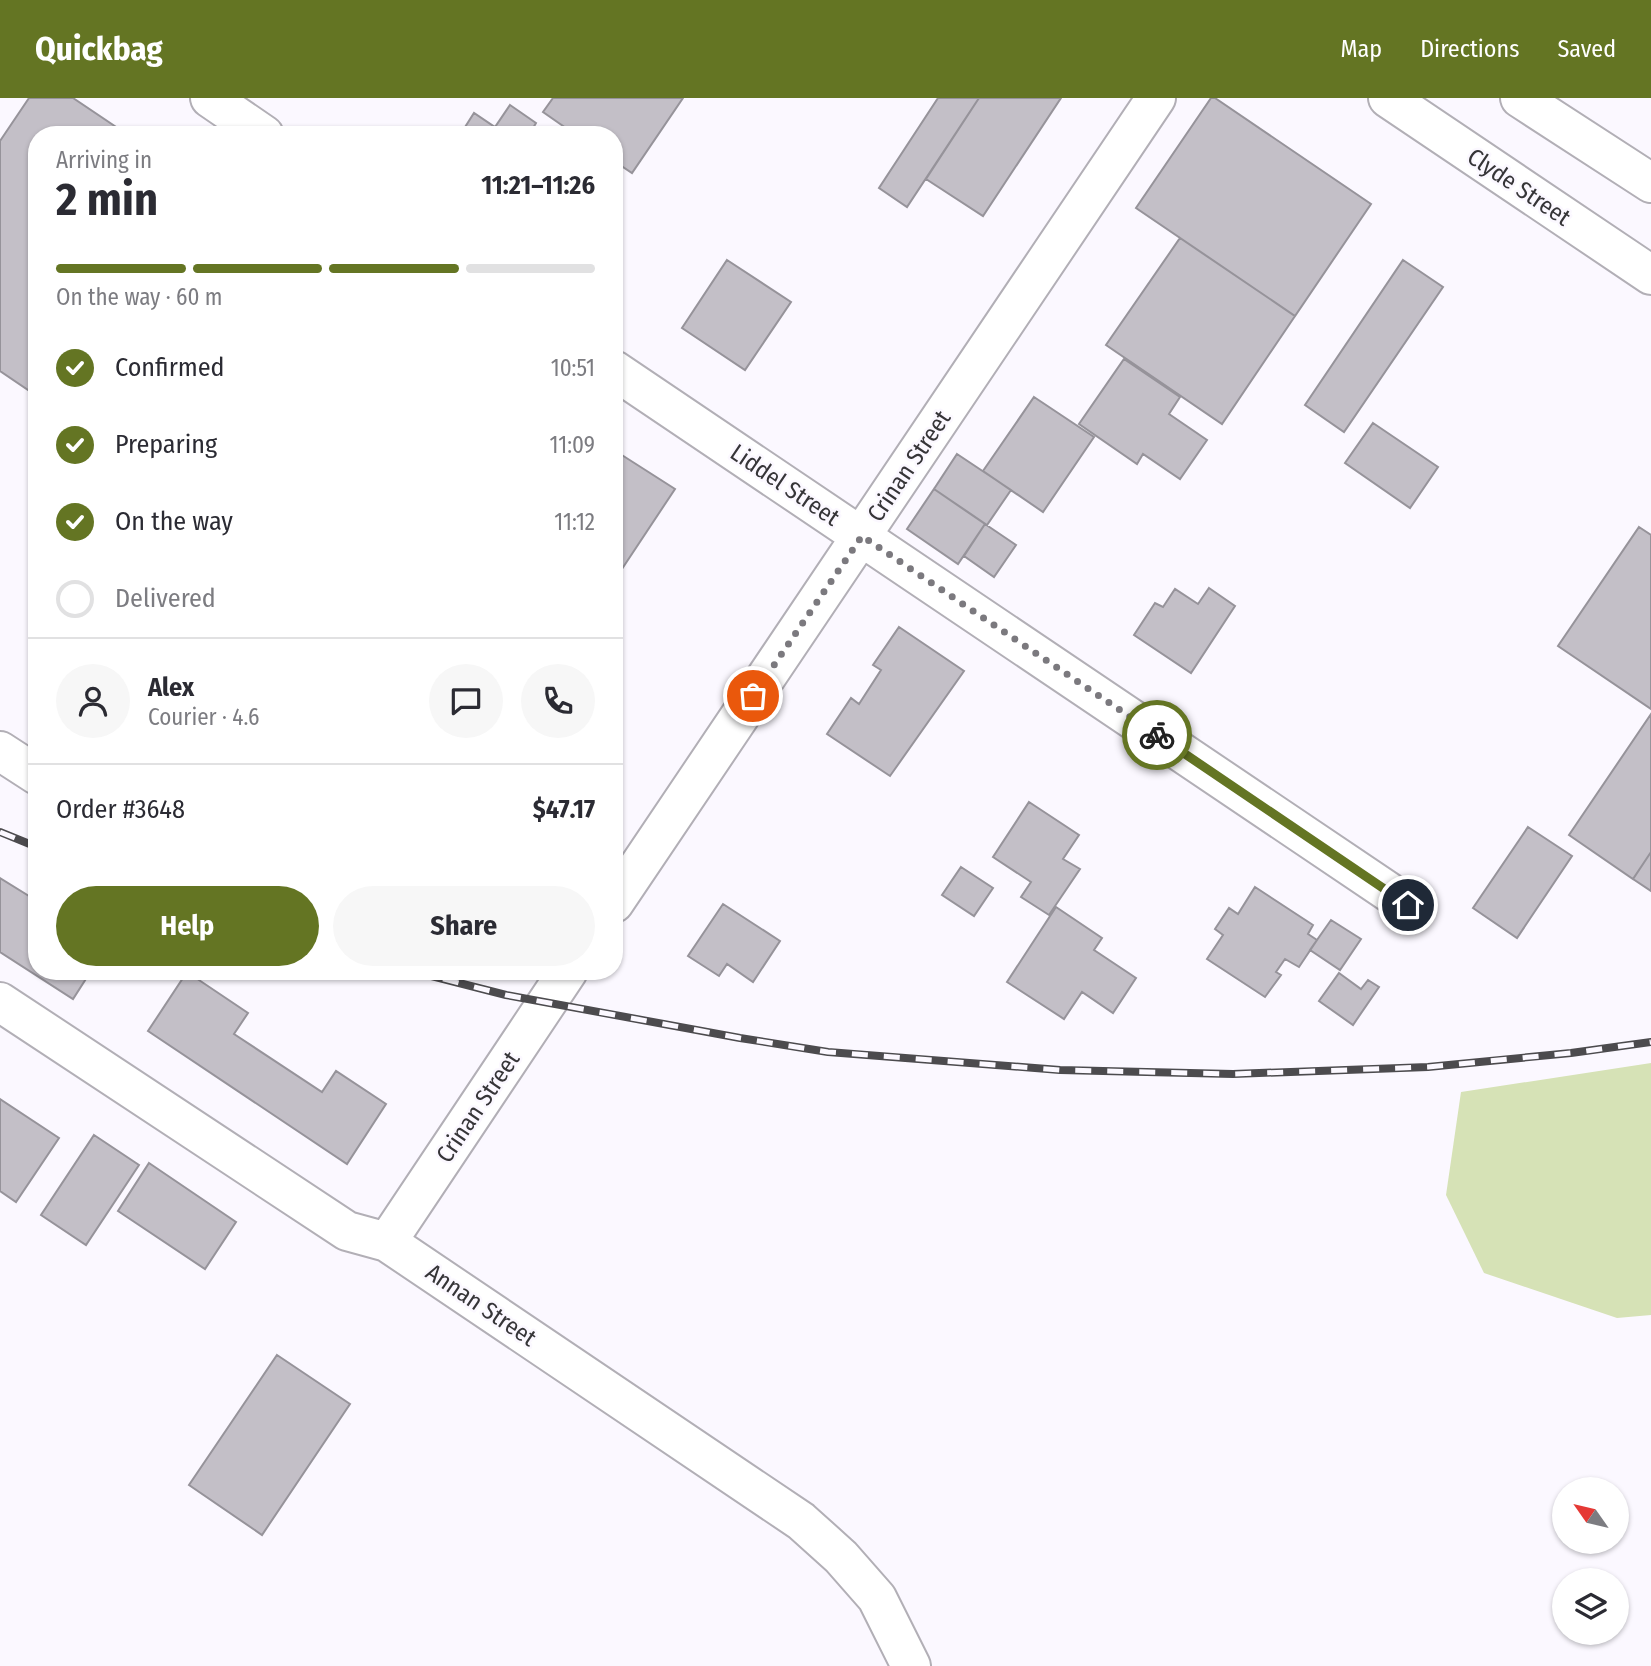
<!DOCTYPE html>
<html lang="en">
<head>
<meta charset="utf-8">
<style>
  :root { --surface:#fff; --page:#f7f7f7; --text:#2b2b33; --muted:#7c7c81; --line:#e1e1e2; --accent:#647523 }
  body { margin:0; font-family:"Fira Sans Condensed",sans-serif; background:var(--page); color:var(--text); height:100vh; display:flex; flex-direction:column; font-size:26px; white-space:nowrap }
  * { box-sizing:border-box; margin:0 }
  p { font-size:23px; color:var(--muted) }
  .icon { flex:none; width:38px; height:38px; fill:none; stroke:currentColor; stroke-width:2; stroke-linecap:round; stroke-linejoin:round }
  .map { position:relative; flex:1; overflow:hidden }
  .panel { position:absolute; left:28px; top:28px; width:595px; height:854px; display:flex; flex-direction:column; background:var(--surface); border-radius:28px; box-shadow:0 2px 5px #0004 }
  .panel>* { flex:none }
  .needle { width:46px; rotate:304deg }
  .tools { position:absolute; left:1552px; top:1379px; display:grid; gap:14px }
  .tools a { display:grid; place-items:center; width:77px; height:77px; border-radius:50%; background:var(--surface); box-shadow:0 2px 5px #0004; font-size:35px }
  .pin { position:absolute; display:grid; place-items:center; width:60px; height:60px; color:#fff; margin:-30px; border:4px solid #fff; border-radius:50%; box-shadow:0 2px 7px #0007 }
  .courier { position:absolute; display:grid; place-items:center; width:70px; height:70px; margin:-35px; border:5px solid #647523; border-radius:50%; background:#fff; color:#222; box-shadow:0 2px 9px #0007 }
  .head em { font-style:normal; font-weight:700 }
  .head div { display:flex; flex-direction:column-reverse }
  .head { display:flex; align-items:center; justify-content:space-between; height:119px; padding:0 28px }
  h1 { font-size:46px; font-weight:700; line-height:52px }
  .bar { display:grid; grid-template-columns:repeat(4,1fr); gap:10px 7px; align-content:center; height:84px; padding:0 28px }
  .bar i { height:9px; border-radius:5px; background:var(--line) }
  .bar .on { background:var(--accent) }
  .bar p { grid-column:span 4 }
  .line { display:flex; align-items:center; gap:18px; padding:0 28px; border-top:2px solid var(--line) }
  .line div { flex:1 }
  .round { display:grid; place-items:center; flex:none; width:74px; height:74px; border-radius:37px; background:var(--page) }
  ol { padding:0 28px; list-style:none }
  li { display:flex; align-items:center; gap:21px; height:77px }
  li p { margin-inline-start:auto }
  li .icon { padding:7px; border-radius:50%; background:var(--accent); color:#fff; stroke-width:4 }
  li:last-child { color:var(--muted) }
  li i { width:38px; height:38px; border:4px solid var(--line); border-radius:50% }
  .action { display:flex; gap:14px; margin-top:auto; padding:14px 28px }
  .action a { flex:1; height:80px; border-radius:42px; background:var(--accent); color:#fff; font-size:28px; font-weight:700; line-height:80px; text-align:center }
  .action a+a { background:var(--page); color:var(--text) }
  header { display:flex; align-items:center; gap:42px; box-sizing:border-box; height:98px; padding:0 35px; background:var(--accent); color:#fff }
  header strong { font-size:33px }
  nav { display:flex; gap:38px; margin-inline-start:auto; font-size:24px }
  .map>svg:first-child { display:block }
  .green { fill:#d6e2b6 }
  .building { fill:#c3bfc7; stroke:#96939a; stroke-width:2 }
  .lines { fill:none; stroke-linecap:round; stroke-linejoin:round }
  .minor-casing { stroke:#b2afb6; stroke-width:42 }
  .highway-casing { stroke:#b2afb6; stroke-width:42 }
  .minor { stroke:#fff; stroke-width:38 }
  .highway { stroke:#fff; stroke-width:38 }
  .rail-casing { stroke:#4c4b4e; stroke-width:8 }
  .rail { stroke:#fbf8ff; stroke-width:5; stroke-dasharray:16; stroke-linecap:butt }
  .done { stroke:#7b797e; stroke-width:7; stroke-dasharray:0 12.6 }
  .route { stroke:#647523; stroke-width:9 }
  .labels { text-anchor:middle; stroke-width:5; stroke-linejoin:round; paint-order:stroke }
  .street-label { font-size:24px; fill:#363538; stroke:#fbf8ff }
</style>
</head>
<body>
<header>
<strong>Quickbag</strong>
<nav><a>Map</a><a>Directions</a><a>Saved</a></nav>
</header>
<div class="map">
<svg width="1651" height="1568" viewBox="0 0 1651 1568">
  <rect width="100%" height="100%" fill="#fbf8ff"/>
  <path class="green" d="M1651 965V1217L1617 1220 1484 1175 1446 1097 1461 994Z"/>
  <path class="building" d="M29 0H73L128 37H37V298L0 273V43Z
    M553 0H683L632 75 614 63V37H576L543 14Z
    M938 0H979L907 109 879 90Z
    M979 0H1061L983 118 926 81Z
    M1211 0H1215L1371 106 1295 218 1136 110Z
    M510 7 536 25 529 37H460L474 15 495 29Z
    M1180 140 1295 218 1222 326 1106 247Z
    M727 162 791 204 745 272 682 230Z
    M1403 162 1443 189 1344 334 1305 307Z
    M1124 261 1180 299 1169 316 1207 342 1180 381 1143 356 1137 366 1079 326Z
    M1034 299 1094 339 1043 414 983 373Z
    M1373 325 1438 369 1410 410 1345 365Z
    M614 352 675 391 614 483Z
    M957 356 1011 392 987 427 934 391Z
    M934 391 985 426 958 466 907 431Z
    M985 426 1016 447 994 479 964 458Z
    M1639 429 1651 437V611L1558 548Z
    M1209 490 1235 508 1191 575 1134 537 1155 505 1163 509 1175 491 1198 506Z
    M899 529 964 573 890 678 827 636 851 600 859 606 881 572 873 567Z
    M1651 616V754L1633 781 1569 737Z
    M1029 704 1079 737 1063 761 1080 771 1049 817 1021 799 1031 784 993 759Z
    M1528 729 1572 758 1517 840 1473 810Z
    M1651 754V793L1633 781Z
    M961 769 993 790 974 818 942 797Z
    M0 780 37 803V873H91L73 901 0 854Z
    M1255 789 1313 827 1308 836 1317 842 1299 869 1285 861 1276 874 1281 877 1265 899 1207 861 1223 837 1215 831 1229 810 1238 816Z
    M723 806 780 843 753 884 727 866 719 878 688 858Z
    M1056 809 1102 840 1094 852 1136 880 1113 915 1082 894 1064 921 1007 884Z
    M1331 822 1361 841 1340 872 1310 852Z
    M187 874 248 915 234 936 322 994 336 973 386 1006 347 1066 148 933Z
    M1339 875 1361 891 1368 882 1379 889 1353 927 1319 903Z
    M0 1001 59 1040 16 1104 0 1093Z
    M94 1037 139 1067 86 1147 41 1117Z
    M149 1065 236 1124 205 1171 118 1113Z
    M277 1257 350 1306 262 1437 189 1387Z"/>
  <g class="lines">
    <defs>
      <path id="minor" d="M210 0 264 37
        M614 272 1408 807
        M0 653 37 677
        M614 805 1156 0
        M0 904 347 1133 387 1144 801 1423 841 1459 877 1500 911 1568
        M387 1144 568 873"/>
      <path id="highway" d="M1388 0 1651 177
        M1520 0 1651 85"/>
    </defs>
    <use href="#minor" class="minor-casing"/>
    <use href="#highway" class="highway-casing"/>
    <use href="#minor" class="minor"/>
    <use href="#highway" class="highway"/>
    <defs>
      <path id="rail" d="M0 734 37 749
        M412 873 506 897 740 940 828 954 1060 972 1233 976 1428 969 1571 955 1651 944"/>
    </defs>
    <use href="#rail" class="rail-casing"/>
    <use href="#rail" class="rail"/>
  </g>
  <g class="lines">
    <path class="done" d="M753 598 862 438 1157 637"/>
    <path class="route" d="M1157 637 1408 807"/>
  </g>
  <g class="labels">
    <g class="street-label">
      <text transform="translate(1519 89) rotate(34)" y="8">Clyde Street</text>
      <text transform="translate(909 368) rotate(-56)" y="8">Crinan Street</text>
      <text transform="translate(785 387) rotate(34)" y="8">Liddel Street</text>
      <text transform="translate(478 1009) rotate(-56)" y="8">Crinan Street</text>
      <text transform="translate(481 1207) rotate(34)" y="8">Annan Street</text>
    </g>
  </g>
</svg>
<div class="tools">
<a><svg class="needle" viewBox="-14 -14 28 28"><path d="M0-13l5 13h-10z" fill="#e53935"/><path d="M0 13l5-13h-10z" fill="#7c7c81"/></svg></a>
<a><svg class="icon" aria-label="layers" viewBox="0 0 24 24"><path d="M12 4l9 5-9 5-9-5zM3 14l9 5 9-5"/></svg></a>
</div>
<div class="pin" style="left:753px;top:598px;background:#ea580c"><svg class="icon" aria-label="bag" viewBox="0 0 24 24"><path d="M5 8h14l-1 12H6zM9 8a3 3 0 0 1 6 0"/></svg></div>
<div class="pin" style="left:1408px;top:807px;background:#1f2937"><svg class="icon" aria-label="home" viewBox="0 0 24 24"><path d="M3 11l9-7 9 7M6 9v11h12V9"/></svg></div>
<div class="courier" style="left:1157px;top:637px"><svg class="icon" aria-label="bike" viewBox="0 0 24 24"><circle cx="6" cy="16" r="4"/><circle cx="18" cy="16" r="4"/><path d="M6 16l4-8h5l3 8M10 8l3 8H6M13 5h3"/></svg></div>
<section class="panel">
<div class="head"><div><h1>2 min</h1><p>Arriving in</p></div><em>11:21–11:26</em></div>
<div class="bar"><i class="on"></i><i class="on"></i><i class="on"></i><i></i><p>On the way · 60 m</p></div>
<ol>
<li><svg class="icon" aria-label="check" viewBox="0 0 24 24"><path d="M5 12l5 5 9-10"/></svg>Confirmed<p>10:51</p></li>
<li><svg class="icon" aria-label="check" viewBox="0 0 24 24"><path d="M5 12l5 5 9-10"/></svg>Preparing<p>11:09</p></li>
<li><svg class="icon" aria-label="check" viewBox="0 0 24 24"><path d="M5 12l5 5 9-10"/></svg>On the way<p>11:12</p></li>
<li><i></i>Delivered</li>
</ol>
<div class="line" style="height:126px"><a class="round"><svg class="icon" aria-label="person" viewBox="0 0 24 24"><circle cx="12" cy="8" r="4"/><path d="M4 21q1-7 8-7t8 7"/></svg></a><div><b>Alex</b><p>Courier · 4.6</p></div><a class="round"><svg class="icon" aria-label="chat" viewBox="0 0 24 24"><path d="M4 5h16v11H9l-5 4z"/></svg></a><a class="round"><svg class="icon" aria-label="phone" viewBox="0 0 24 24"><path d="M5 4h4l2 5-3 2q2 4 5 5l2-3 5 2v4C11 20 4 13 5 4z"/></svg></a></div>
<div class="line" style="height:91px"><div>Order #3648</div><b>$47.17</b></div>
<div class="action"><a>Help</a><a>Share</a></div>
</section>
</div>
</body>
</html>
